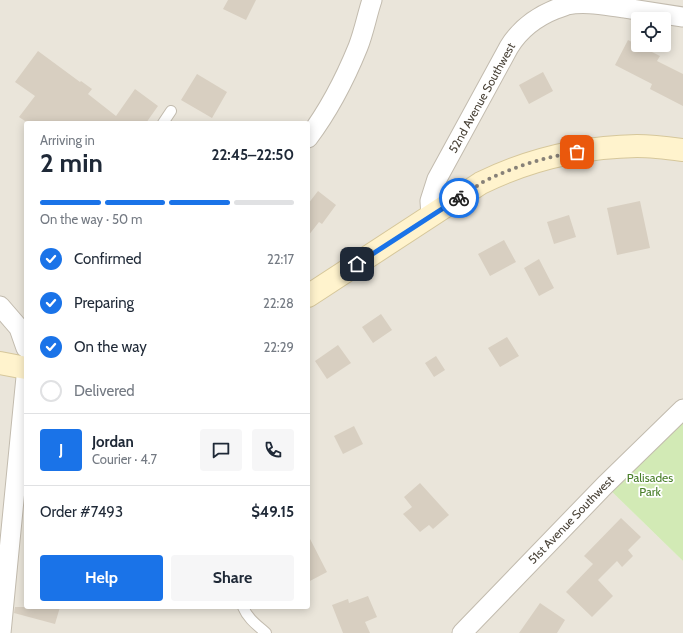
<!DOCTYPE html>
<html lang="en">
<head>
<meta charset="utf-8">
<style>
  :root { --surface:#fff; --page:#f6f6f7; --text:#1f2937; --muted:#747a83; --line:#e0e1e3; --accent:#1a73e8 }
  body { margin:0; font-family:Cabin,sans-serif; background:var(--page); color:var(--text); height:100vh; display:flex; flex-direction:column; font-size:15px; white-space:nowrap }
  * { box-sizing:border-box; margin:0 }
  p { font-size:13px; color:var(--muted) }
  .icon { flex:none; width:22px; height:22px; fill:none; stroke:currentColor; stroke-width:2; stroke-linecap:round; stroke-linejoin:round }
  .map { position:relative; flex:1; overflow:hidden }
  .side { position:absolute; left:24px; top:121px; width:286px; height:488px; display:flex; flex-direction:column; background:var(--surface); border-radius:4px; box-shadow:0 2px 10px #0003 }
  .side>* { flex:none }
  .buttons { position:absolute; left:631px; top:12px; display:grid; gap:8px }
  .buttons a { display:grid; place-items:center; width:40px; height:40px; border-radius:4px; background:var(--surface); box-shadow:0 2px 10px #0003; font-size:20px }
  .pin { position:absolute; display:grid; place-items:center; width:34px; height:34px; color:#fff; margin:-17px; border-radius:8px; box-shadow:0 2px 6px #0006 }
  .courier { position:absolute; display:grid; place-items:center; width:40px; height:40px; margin:-20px; border:3px solid #1a73e8; border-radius:50%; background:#fff; color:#222; box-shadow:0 1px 5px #0007 }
  .headline em { font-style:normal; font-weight:700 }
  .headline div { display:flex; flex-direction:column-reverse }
  .headline { display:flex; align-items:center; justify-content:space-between; height:68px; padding:0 16px }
  h1 { font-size:26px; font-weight:700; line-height:30px }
  .bar { display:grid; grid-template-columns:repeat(4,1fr); gap:6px 4px; align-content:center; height:48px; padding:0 16px }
  .bar i { height:5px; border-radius:3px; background:var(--line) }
  .bar .selected { background:var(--accent) }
  .bar p { grid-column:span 4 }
  .line { display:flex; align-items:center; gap:10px; padding:0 16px; border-top:1px solid var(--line) }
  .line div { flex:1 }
  .round { display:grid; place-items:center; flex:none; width:42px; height:42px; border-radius:4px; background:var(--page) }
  ol { padding:0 16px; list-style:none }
  li { display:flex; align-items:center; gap:12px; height:44px }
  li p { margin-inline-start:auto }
  li .icon { padding:4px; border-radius:50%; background:var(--accent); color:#fff; stroke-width:4 }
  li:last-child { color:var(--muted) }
  li i { width:22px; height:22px; border:2px solid var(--line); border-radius:50% }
  .primary-button { display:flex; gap:8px; margin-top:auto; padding:8px 16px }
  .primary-button a { flex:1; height:46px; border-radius:4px; background:var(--accent); color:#fff; font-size:16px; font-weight:700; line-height:46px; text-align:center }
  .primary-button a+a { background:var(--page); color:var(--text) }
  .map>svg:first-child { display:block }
  .residential { fill:#eae5da; fill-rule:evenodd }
  .green { fill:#d2eab5 }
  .building { fill:#d8cfc1 }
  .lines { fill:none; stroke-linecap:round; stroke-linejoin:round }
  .lane-casing { stroke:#c2bbae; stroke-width:12 }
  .street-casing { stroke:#c2bbae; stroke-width:21 }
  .secondary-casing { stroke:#d6c79b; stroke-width:24 }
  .lane { stroke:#fff; stroke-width:10 }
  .street { stroke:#fff; stroke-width:19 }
  .secondary { stroke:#fff3cd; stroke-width:22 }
  .done { stroke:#878178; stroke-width:4; stroke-dasharray:0 7.2 }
  .route { stroke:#1a73e8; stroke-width:5 }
  .labels { text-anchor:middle; stroke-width:3.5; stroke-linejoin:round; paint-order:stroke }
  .street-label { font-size:12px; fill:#4b4439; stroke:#fff }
  .park-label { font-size:12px; fill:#4a7f2a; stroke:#fff }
</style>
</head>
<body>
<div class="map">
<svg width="683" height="633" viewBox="0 0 683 633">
  <rect width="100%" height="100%" fill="#f6f3ec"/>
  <path class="residential" d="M0 0H683V409L605 485 683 561V633H0ZM638 19H664V45H638ZM26 123H308V607H26Z"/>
  <path class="green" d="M683 409V561L605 485Z"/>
  <path class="building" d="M228 0H256L246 20 223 9Z
    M628 40 660 56 657 61 683 74V106L650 89 652 84 615 65Z
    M38 51 80 82 81 81 92 89 88 94 116 116 135 89 158 106 146 123H28L19 117 35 96 15 82Z
    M543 72 553 91 529 104 519 85Z
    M197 74 227 92 212 118 181 100Z
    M318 191 336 205 322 224 319 222 308 236V204Z
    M640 201 650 248 617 255 607 208Z
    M569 215 576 237 554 244 547 222Z
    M504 240 516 262 490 276 478 254Z
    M539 259 554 288 539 296 524 268Z
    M381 314 392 330 373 343 362 327Z
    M507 337 519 356 500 367 488 348Z
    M338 345 351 363 327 379 315 361Z
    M436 356 445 370 434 377 425 363Z
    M354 426 363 444 343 454 334 436Z
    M420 483 449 515 433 529 429 525 420 532 403 514 412 507 404 497Z
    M621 518 641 537 628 550 633 556 622 567 617 561 598 580 613 596 592 617 566 592 593 564 584 556Z
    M308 535 327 572 308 582Z
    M368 596 377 617 365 622 370 633H343L332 605 348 599 349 603Z
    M540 603 565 620 557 633H519Z
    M15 607H60L55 624 14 613Z"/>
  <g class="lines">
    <defs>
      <path id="lane" d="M163 123 171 111
        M243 607C248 619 257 625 266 633"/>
      <path id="street" d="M308 138C329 110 345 79 358 47 364 32 367 15 372 0
        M431 216 430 201 437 179 509 47C520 29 536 17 556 9 560 8 564 6 567 5 586 1 607 6 625 8 645 11 664 14 683 17
        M0 306 19 328 26 348
        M1 633 26 377
        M462 633 605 485 683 409"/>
      <path id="secondary" d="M308 296 481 183C530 159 583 147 637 146 652 146 668 148 683 150
        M0 363 26 368"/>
    </defs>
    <use href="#lane" class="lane-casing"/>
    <use href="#street" class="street-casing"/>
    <use href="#secondary" class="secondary-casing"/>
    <use href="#lane" class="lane"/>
    <use href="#street" class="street"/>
    <use href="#secondary" class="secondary"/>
  </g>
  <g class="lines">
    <path class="done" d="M459 198C467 193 475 187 483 182 512 167 545 157 577 152"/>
    <path class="route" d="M357 264 459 198"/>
  </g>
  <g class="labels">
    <g class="street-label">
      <text transform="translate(482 98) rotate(-61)" y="4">52nd Avenue Southwest</text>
      <text transform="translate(571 520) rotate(-46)" y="4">51st Avenue Southwest</text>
    </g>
    <g class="park-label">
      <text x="650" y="482">Palisades<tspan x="650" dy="14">Park</tspan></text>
    </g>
  </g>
</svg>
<div class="buttons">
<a><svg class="icon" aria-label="locate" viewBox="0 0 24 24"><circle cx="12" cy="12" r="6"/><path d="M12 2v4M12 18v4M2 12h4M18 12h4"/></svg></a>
</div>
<div class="pin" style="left:577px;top:152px;background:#ea580c"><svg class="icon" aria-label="bag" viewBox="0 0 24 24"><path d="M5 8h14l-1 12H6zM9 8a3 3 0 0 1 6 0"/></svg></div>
<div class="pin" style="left:357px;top:264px;background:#1f2937"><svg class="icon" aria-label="home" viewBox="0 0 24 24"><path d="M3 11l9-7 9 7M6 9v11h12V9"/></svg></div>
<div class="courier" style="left:459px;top:198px"><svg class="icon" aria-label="bike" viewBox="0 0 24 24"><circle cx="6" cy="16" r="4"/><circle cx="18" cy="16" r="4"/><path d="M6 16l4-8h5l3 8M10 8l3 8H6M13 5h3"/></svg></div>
<section class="side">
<div class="headline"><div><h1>2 min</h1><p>Arriving in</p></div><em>22:45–22:50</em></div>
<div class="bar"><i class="selected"></i><i class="selected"></i><i class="selected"></i><i></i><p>On the way · 50 m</p></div>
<ol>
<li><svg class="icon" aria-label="check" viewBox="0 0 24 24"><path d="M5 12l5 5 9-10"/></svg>Confirmed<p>22:17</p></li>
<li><svg class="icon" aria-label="check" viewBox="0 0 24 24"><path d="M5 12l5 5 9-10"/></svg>Preparing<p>22:28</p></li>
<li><svg class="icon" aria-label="check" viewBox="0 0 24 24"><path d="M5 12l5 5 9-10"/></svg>On the way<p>22:29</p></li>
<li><i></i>Delivered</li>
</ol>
<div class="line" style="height:72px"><b class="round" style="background:var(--accent);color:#fff">J</b><div><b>Jordan</b><p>Courier · 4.7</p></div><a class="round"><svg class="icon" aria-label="chat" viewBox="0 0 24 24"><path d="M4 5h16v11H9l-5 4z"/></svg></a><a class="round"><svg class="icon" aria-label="phone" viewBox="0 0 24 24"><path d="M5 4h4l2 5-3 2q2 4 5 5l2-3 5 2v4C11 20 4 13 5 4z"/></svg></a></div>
<div class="line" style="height:52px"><div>Order #7493</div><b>$49.15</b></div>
<div class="primary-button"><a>Help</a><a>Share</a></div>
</section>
</div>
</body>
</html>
